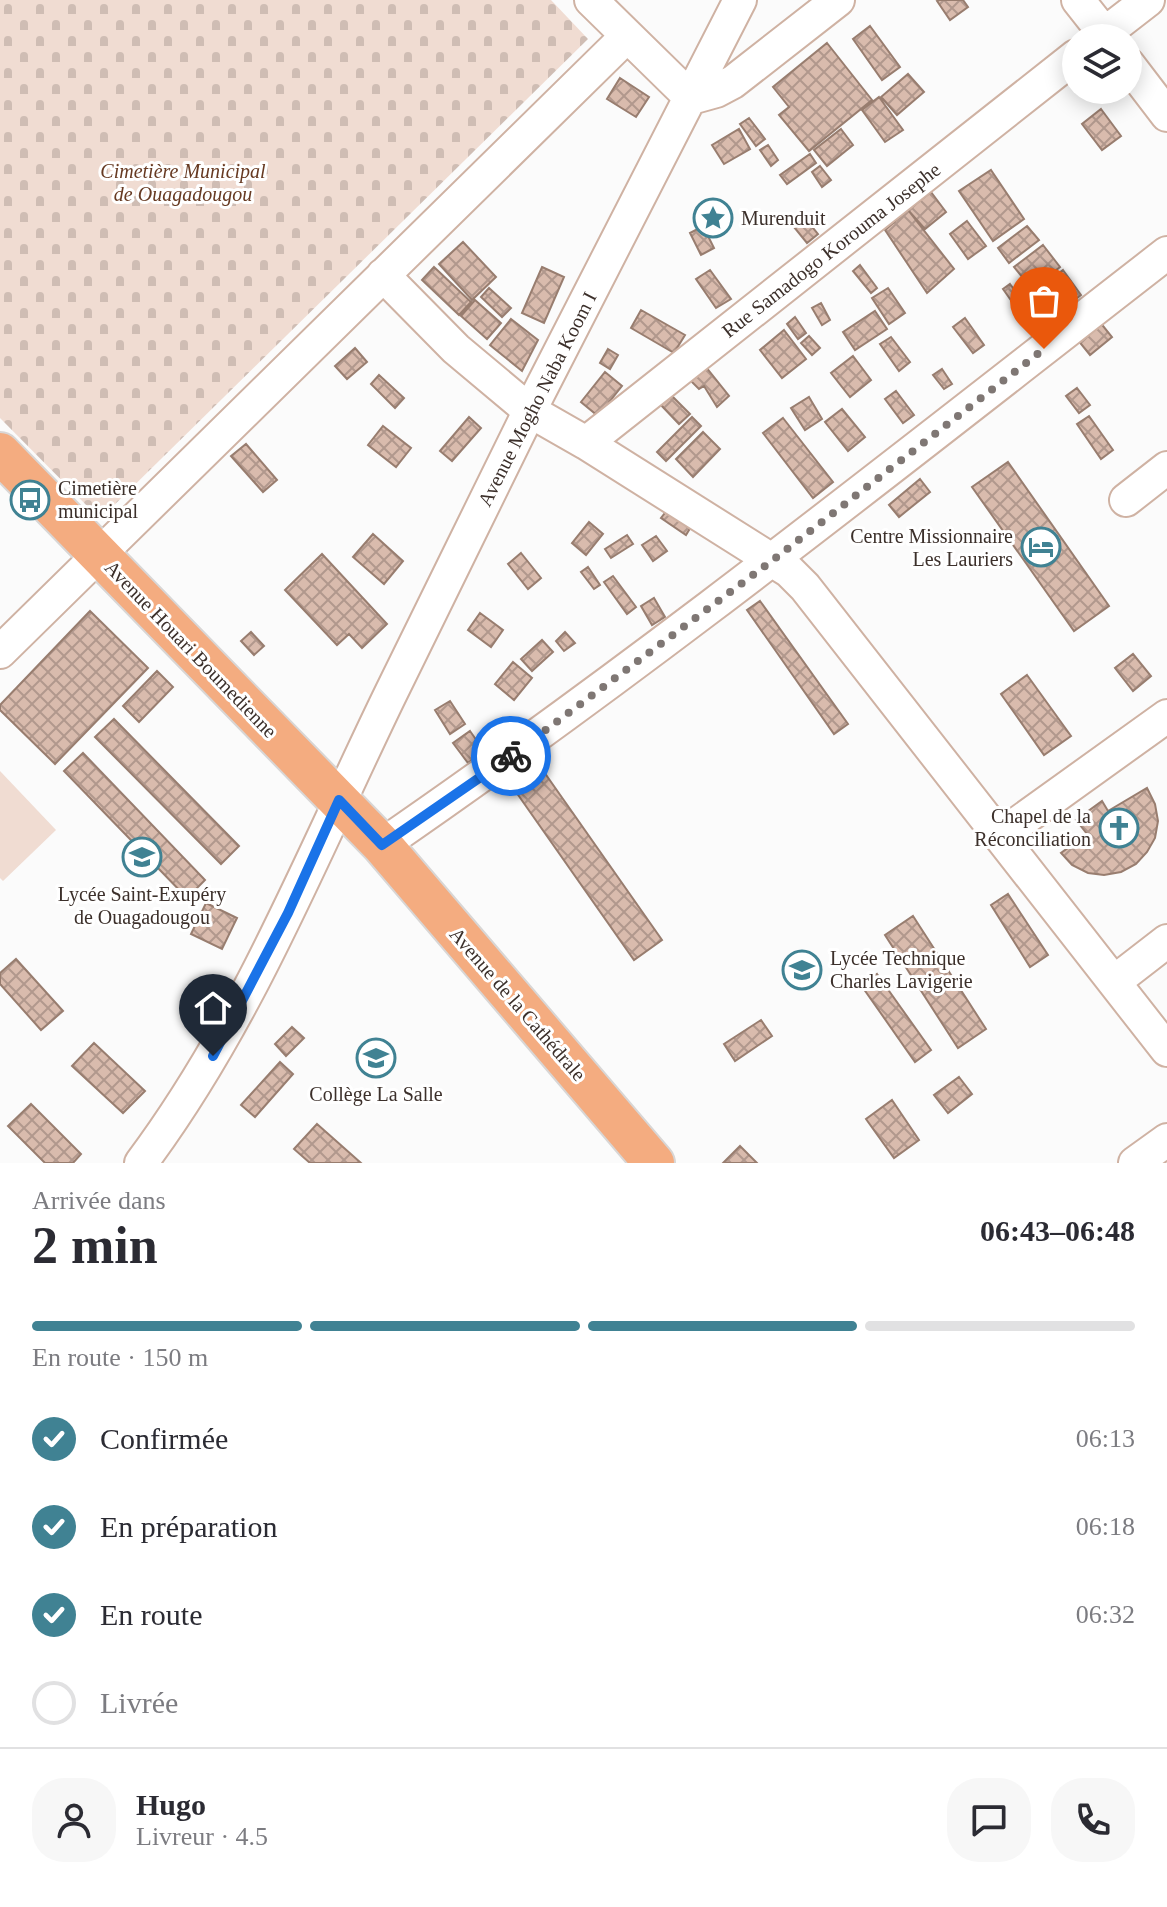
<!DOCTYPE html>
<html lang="fr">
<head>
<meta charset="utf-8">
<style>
  :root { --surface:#fff; --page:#f7f7f7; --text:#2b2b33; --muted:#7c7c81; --line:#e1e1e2; --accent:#408293 }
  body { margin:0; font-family:Georgia,serif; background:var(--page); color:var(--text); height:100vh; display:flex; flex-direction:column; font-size:30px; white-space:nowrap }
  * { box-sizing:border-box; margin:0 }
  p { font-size:26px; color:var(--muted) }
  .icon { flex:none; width:44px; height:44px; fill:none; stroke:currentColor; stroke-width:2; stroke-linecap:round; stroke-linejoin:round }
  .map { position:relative; height:1163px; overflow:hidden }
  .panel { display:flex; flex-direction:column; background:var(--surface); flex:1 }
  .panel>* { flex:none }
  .tools { position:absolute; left:1062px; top:24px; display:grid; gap:16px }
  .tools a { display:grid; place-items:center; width:80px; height:80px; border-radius:50%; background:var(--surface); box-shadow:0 4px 20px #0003; font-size:40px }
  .pin { position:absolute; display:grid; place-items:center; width:68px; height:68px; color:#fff; margin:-82px -34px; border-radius:50% 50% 50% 0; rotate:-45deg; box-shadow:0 0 8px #0007 }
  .pin .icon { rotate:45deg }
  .courier { position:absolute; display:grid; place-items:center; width:80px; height:80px; margin:-40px; border:6px solid #1a73e8; border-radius:50%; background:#fff; color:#222; box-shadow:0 2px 10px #0007 }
  .head em { font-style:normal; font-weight:700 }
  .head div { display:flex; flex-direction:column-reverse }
  .head { display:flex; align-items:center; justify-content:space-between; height:136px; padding:0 32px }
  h1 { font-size:52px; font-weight:700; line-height:60px }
  .bar { display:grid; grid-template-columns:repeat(4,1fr); gap:12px 8px; align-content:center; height:96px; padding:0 32px }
  .bar i { height:10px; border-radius:6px; background:var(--line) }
  .bar .selected { background:var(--accent) }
  .bar p { grid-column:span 4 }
  .line { display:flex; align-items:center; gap:20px; padding:0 32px; border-top:2px solid var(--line) }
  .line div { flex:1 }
  .round { display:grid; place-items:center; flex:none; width:84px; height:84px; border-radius:32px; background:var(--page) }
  ol { padding:0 32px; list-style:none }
  li { display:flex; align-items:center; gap:24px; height:88px }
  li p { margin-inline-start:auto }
  li .icon { padding:8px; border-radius:50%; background:var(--accent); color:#fff; stroke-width:4 }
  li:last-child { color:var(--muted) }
  li i { width:44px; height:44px; border:4px solid var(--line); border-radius:50% }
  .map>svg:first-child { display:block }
  .green { fill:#f0dcd2 }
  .cemetery { fill:url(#cemetery-stones) }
  .building { fill:url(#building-cross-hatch); stroke:#987d6f; stroke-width:2 }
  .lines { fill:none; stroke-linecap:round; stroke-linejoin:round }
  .minor-casing { stroke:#cfb2a3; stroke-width:36 }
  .major-casing { stroke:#d8d6d5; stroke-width:44 }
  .minor { stroke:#fff; stroke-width:32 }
  .major { stroke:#f4ac80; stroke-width:40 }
  .done { stroke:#7f7774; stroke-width:8; stroke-dasharray:0 14.4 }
  .route { stroke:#1a73e8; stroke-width:10 }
  .labels { text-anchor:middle; stroke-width:6; stroke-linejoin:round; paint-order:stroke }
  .park-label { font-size:20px; font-style:italic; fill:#673a22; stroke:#fff }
  .poi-label { font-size:20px; fill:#3c302b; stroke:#fff; text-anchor:start }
  .street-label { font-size:20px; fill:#3c302b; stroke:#fff }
</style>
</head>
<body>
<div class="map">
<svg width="1167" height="1163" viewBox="0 0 1167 1163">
  <defs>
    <pattern id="cemetery-stones" width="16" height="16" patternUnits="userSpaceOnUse" patternTransform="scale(2)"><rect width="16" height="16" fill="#f0dcd2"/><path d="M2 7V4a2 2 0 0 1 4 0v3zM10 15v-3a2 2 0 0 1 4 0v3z" fill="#cfbdb4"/></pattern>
    <pattern id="building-cross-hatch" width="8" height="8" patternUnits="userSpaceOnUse" patternTransform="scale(2)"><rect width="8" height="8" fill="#d9bbad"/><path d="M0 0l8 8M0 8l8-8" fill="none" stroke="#b1988d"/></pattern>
  </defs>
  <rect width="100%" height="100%" fill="#fbfbfb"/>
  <path class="green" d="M0 771 56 830 3 881 0 878Z"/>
  <path class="cemetery" d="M0 0H551L588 39 100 519 0 418Z"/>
  <path class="building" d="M939 0H963L968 7 950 20 937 1Z
    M870 26 900 67 882 80 853 39Z
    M827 43 872 100 809 151 779 115 789 107 773 87Z
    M908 74 924 92 897 115 881 97Z
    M620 78 649 97 636 117 607 99Z
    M879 97 903 130 885 142 862 110Z
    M1101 109 1121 136 1102 150 1082 124Z
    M749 118 765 139 756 146 740 124Z
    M739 129 750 149 724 164 712 145Z
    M841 129 853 145 827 166 814 150Z
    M768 145 778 160 771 166 760 150Z
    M810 154 816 163 787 184 780 175Z
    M820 166 831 180 822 187 812 172Z
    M991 170 1024 219 993 241 959 191Z
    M931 192 946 212 925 229 908 210Z
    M908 210 954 269 927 293 885 230Z
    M800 212 818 234 807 243 789 221Z
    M967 221 986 246 968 259 950 234Z
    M703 226 714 248 701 255 690 233Z
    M1027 226 1039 240 1009 263 998 248Z
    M463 242 496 277 472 300 439 264Z
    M1043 245 1060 267 1032 289 1014 267Z
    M860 265 877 288 871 293 853 271Z
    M434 267 471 302 459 315 422 280Z
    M542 267 564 277 544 323 522 313Z
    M710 270 731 299 716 308 696 279Z
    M1063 270 1081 295 1051 318 1032 294Z
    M1010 284 1028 308 1020 313 1003 289Z
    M489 288 511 308 502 317 481 297Z
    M888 288 905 313 889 324 872 298Z
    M475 300 501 323 487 339 461 316Z
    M821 303 830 320 822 325 812 308Z
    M641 310 685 335 674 353 631 328Z
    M875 311 887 329 855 350 843 332Z
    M795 317 806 333 798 339 787 324Z
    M965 318 984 345 973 353 953 327Z
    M511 319 538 340 522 371 490 345Z
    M1099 321 1112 337 1090 355 1077 339Z
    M784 330 806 359 782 378 760 350Z
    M809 336 820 348 812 355 801 343Z
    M891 337 910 362 899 371 880 344Z
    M355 348 367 362 347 379 335 366Z
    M608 349 618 355 610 369 600 363Z
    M853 356 871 380 850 397 831 373Z
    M706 367 729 396 717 407 704 386 699 389 691 381Z
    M942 369 952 384 944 389 933 375Z
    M605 372 622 386 598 416 581 402Z
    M379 375 404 398 395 408 371 384Z
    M1077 388 1090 405 1079 413 1066 396Z
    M896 391 914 415 903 423 885 399Z
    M668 392 690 414 679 424 658 402Z
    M809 397 822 419 805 430 791 408Z
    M842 409 865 437 848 451 825 422Z
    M1089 416 1113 450 1101 459 1077 424Z
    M469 417 481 428 452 461 440 451Z
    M692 417 701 426 666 461 657 452Z
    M783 418 833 482 813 498 763 433Z
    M383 426 411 448 396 467 368 445Z
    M703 432 720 449 693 477 676 459Z
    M246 444 277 480 263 492 231 456Z
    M1008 462 1109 606 1074 631 972 487Z
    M920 479 930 492 899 517 889 505Z
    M668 509 692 525 686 535 661 518Z
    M589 522 603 534 586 555 572 543Z
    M373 534 403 561 384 584 353 557Z
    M627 535 633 544 611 558 605 549Z
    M656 536 667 551 653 561 642 545Z
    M521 553 541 578 528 589 508 564Z
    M322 554 387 624 362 648 349 634 337 645 285 590Z
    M588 567 600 585 594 589 581 572Z
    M613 576 636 607 627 614 604 582Z
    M654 598 665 617 652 625 641 606Z
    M760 601 848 724 834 734 747 610Z
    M90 611 148 668 55 764 0 710V705Z
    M480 613 503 630 491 647 468 630Z
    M251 632 264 646 254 655 241 641Z
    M565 632 575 643 564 651 556 641Z
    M542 640 553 652 532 671 521 659Z
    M1133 654 1151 676 1133 691 1115 668Z
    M513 662 532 678 514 700 495 684Z
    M157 671 173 687 139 722 123 706Z
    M1027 675 1071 736 1044 755 1001 694Z
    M450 701 465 724 450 734 435 710Z
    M114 719 239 846 221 864 95 737Z
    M470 731 484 751 468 763 453 743Z
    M83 753 205 880 187 898 64 771Z
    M537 762 662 940 634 960 509 782Z
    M1147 788 1155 804 1158 821 1155 838 1147 852 1136 864 1121 872 1104 875 1088 873 1072 865 1061 853 1087 834 1076 820 1102 801 1108 811Z
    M1008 894 1048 955 1030 967 991 905Z
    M206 903 237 918 222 949 191 934Z
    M913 916 986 1029 958 1048 885 935Z
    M16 959 63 1011 41 1030 0 984V973Z
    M877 974 931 1050 915 1062 861 985Z
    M761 1020 772 1036 735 1061 724 1044Z
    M292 1027 304 1038 286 1056 275 1044Z
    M94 1043 145 1091 123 1113 72 1066Z
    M280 1062 293 1074 255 1117 241 1105Z
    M959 1077 972 1094 948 1113 934 1095Z
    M892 1100 919 1140 894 1158 866 1119Z
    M31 1104 81 1154 73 1163H45L8 1126Z
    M317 1124 361 1163H310L294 1149Z
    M740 1146 757 1163H723Z"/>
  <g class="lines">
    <defs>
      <path id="minor" d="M591 0 691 98 716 91 733 82 838 0
        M1078 0 1108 38
        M1099 38 1148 0
        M1128 64 1167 115
        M383 275 456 349 530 411 586 443 789 571 805 587 1167 1050
        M586 443 1076 56
        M1126 500 1167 468
        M0 652 627 36
        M1000 836 1167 716
        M382 845C652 659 908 454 1167 253
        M1114 982 1167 941
        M141 1163C248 1020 313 853 391 693 438 599 483 504 530 410 600 273 671 137 740 0
        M1135 1163 1167 1140"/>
      <path id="major" d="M0 453 382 845 654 1163"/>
    </defs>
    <use href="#minor" class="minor-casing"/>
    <use href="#major" class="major-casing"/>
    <use href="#minor" class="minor"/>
    <use href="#major" class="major"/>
  </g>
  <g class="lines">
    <path class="done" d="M511 756 773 560 1044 349"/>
    <path class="route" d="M213 1056 288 913 339 800 382 845 511 756"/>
  </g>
  <defs>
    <symbol id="sight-ring" viewBox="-11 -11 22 22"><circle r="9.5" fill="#fff" stroke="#408293" stroke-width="1.5"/><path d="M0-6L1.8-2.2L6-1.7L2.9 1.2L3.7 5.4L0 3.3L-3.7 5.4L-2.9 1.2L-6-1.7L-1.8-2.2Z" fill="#408293"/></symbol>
    <symbol id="bus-ring" viewBox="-11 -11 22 22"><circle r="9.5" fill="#fff" stroke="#408293" stroke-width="1.5"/><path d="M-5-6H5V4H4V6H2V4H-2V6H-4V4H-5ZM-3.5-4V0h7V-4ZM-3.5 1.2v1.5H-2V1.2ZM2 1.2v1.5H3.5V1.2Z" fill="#408293"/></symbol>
    <symbol id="hotel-ring" viewBox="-11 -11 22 22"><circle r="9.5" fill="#fff" stroke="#408293" stroke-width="1.5"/><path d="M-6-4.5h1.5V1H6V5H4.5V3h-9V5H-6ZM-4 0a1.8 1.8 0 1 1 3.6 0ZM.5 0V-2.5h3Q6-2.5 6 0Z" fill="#408293"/></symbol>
    <symbol id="church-ring" viewBox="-11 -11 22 22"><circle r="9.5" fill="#fff" stroke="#408293" stroke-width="1.5"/><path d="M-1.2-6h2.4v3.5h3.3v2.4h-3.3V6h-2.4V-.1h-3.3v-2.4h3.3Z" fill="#408293"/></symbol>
    <symbol id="school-ring" viewBox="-11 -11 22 22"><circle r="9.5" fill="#fff" stroke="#408293" stroke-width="1.5"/><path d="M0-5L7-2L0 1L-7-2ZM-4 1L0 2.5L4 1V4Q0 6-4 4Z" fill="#408293"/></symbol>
  </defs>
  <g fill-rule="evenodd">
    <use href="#sight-ring" x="691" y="196" width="44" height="44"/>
    <use href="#bus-ring" x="8" y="478" width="44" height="44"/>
    <use href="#hotel-ring" x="1019" y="525" width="44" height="44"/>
    <use href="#church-ring" x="1097" y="806" width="44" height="44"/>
    <use href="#school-ring" x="120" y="835" width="44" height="44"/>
    <use href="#school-ring" x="780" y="948" width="44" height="44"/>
    <use href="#school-ring" x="354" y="1036" width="44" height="44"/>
  </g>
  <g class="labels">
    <g class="park-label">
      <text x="183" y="178">Cimetière Municipal<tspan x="183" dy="23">de Ouagadougou</tspan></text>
    </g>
    <g class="poi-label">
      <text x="741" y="225">Murenduit</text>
      <text x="58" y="495">Cimetière<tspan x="58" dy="23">municipal</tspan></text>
      <text x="1013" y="543" text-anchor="end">Centre Missionnaire<tspan x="1013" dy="23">Les Lauriers</tspan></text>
      <text x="1091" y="823" text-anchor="end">Chapel de la<tspan x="1091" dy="23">Réconciliation</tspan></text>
      <text x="142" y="901" text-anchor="middle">Lycée Saint-Exupéry<tspan x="142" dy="23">de Ouagadougou</tspan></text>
      <text x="830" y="965">Lycée Technique<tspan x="830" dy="23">Charles Lavigerie</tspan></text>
      <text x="376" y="1101" text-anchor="middle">Collège La Salle</text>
    </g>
    <g class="street-label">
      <text transform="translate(831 250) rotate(-38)" y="7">Rue Samadogo Korouma Josephe</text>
      <text transform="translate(537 399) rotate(-63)" y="7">Avenue Mogho Naba Koom I</text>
      <text transform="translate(191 649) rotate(46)" y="7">Avenue Houari Boumedienne</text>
      <text transform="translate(518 1004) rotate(49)" y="7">Avenue de la Cathédrale</text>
    </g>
  </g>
</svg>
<div class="tools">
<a><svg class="icon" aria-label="layers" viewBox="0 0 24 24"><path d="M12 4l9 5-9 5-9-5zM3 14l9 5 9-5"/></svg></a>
</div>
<div class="pin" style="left:1044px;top:349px;background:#ea580c"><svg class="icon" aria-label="bag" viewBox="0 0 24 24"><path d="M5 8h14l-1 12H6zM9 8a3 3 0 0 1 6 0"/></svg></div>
<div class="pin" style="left:213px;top:1056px;background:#1f2937"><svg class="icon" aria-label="home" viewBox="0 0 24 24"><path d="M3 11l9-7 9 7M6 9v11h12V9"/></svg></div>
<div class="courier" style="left:511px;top:756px"><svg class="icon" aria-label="bike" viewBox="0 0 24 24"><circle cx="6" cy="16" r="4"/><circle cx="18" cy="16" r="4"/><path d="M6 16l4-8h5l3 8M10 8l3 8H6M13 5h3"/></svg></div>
</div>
<section class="panel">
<div class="head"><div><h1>2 min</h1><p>Arrivée dans</p></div><em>06:43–06:48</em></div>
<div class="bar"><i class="selected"></i><i class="selected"></i><i class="selected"></i><i></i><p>En route · 150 m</p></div>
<ol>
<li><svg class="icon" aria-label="check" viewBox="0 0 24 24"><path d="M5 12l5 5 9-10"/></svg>Confirmée<p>06:13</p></li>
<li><svg class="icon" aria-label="check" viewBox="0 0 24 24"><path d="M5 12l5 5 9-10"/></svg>En préparation<p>06:18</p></li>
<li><svg class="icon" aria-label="check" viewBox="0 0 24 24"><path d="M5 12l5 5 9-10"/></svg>En route<p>06:32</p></li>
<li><i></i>Livrée</li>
</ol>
<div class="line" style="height:144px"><a class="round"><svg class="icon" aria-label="person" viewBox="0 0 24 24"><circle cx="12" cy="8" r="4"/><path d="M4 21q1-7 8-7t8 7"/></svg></a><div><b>Hugo</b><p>Livreur · 4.5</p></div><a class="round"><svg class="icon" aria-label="chat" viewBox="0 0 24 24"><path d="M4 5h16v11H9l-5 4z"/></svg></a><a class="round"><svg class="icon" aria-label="phone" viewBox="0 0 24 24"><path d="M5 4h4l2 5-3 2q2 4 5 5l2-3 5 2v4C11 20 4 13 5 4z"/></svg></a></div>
</section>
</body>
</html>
